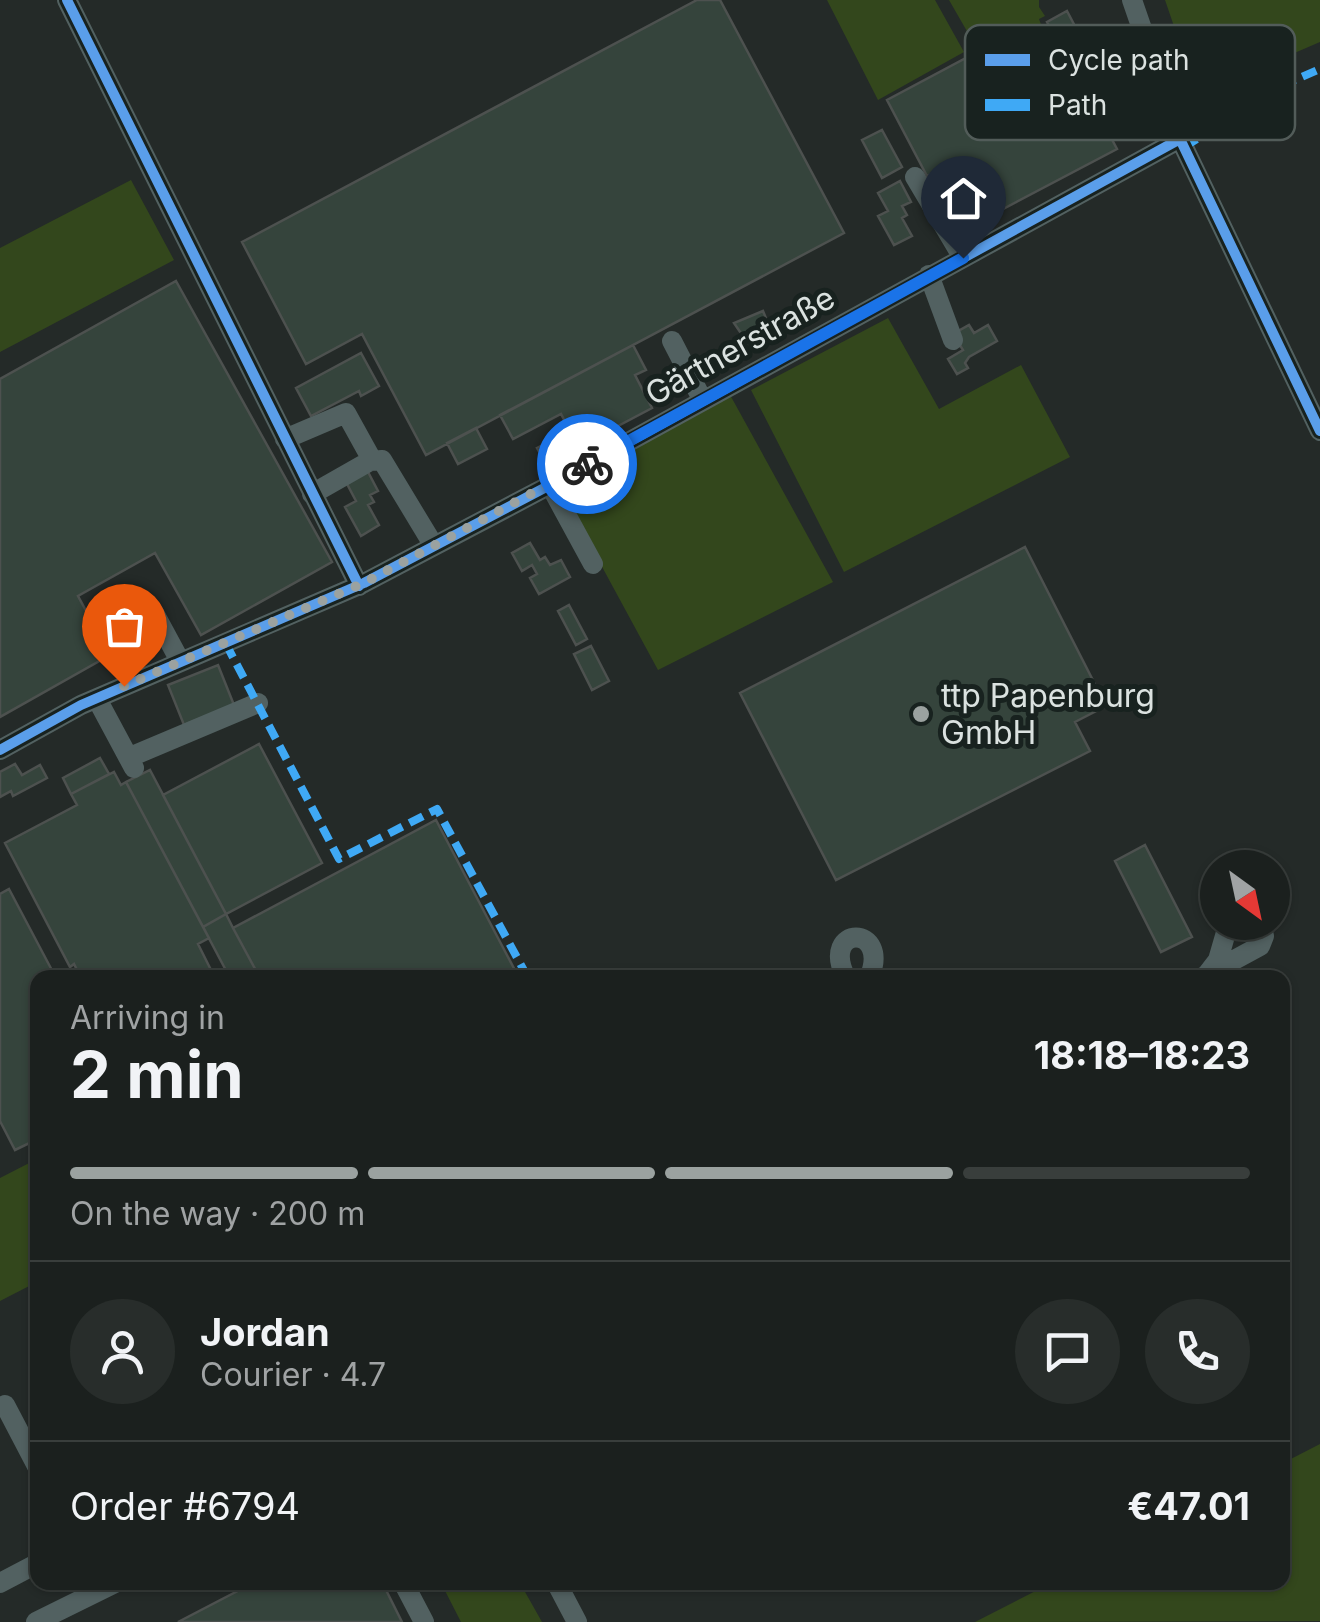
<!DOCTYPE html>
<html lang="en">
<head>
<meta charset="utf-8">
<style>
  :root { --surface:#1b201e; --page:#282d2b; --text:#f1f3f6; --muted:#a0a3a4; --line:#393e3c; --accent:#9ba2a0 }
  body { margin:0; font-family:Inter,sans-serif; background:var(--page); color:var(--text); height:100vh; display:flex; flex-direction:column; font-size:38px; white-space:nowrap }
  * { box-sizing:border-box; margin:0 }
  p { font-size:32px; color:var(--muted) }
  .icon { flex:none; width:55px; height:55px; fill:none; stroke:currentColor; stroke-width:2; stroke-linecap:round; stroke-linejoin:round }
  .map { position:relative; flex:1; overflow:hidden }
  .sheet { position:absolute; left:30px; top:970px; width:1260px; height:620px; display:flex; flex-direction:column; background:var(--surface); border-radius:20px; box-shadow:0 2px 8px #0004,0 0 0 2px var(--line) }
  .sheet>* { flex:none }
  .needle { width:65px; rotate:147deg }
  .controls { position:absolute; left:1200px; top:850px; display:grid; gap:20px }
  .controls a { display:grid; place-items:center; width:90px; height:90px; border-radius:50%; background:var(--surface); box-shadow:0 2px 8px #0004,0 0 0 2px var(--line); font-size:50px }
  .pin { position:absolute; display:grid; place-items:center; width:85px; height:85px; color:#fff; margin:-102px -42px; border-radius:50% 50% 50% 0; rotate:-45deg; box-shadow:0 0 10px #0007 }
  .pin .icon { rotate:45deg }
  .courier { position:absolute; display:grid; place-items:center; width:100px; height:100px; margin:-50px; border:8px solid #1a73e8; border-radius:50%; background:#fff; color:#222; box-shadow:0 2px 12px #0007 }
  .summary em { font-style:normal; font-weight:700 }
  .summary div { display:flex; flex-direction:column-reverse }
  .summary { display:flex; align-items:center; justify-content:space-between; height:170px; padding:0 40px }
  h1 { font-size:65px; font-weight:700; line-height:75px }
  .bar { display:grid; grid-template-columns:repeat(4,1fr); gap:15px 10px; align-content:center; height:120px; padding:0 40px }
  .bar i { height:12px; border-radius:8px; background:var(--line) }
  .bar .selected { background:var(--accent) }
  .bar p { grid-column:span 4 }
  .line { display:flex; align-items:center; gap:25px; padding:0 40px; border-top:2px solid var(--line) }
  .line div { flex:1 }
  .round { display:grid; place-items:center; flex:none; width:105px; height:105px; border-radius:52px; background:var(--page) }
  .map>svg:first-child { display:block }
  .green { fill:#33471c }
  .building { fill:#35443c; stroke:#4d514f; stroke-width:2.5 }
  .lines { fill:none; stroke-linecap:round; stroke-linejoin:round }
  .minor { stroke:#526161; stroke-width:20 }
  .quiet { stroke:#3fa9f5; stroke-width:8; stroke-dasharray:15 8; stroke-linecap:butt }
  .cycleway-casing { stroke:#18221f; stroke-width:16 }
  .cycleway { stroke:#5a9eea; stroke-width:10 }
  .done { stroke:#9ba2a0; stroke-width:10; stroke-dasharray:0 18 }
  .route { stroke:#1a73e8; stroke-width:12 }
  .poi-dot { fill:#9ba2a0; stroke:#18221f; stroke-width:4 }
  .labels { text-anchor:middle; stroke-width:10; stroke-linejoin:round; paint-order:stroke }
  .street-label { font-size:32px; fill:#dbe2e0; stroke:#18221f }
  .poi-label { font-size:32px; fill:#dbe2e0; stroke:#18221f; text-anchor:start }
  .key { fill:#18221f; stroke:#525c59; stroke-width:2.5 }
  .key-label { font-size:28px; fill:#dbe2e0 }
</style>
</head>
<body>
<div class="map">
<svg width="1320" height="1622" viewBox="0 0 1320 1622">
  <rect width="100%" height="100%" fill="#242a28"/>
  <path class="green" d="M827 0H935L964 52 878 100Z
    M949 0H1039V7L1045 16 1039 19 1043 30 983 59Z
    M1165 0H1320V42L1264 66 1201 105Z
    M131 180 174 260 0 352V248Z
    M888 318 939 409 1021 365 1070 457 844 572 751 390Z
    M729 393 833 582 658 670 562 493 563 484Z
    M37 1159V1282L0 1301V1178Z
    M1320 1444V1621L975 1622 1051 1583 1282 1582 1283 1463Z
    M441 1583H520L542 1622H461Z"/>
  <path class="building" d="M697 0H720L844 233 426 455 362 334 306 364 242 242Z
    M1067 11 1088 51 1070 60 1117 149 967 228 937 171 927 176 887 100 966 58 974 72 1052 31 1047 22Z
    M882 130 902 167 882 178 862 140Z
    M900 181 911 202 902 206 907 215 902 218 912 236 894 245 878 216 888 211 878 193Z
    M176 281 332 562 201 635 155 553 78 596 110 655 0 717V379Z
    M763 311 772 333 749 345 734 323Z
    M969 325 974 333 988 325 997 341 969 357 965 363 968 368 957 374 948 359 963 350 953 334Z
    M633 345 646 370 635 375 652 408 546 464 537 448 570 431 561 414 513 439 500 415Z
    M361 353 379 386 361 396 359 391 311 416 296 388Z
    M476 428 487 449 458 464 447 443Z
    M367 470 378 491 370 495 374 502 368 505 379 525 361 536 345 507 356 501 346 482Z
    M530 543 540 560 545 557 550 565 561 560 570 577 539 594 530 578 537 574 532 565 522 571 512 553Z
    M1025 547 1106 706 1075 722 1090 751 836 880 740 693Z
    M126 595 135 612 123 619 113 603Z
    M569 605 587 639 576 645 558 611Z
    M131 615 142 634 125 643 115 624Z
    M591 646 609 681 592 690 574 654Z
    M218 665 234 705 184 725 168 685Z
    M259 744 322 863 226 914 163 795Z
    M100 758 109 774 71 794 63 778Z
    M15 764 22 775 40 765 47 778 13 796 11 791 0 797V772Z
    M150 770 226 914 203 927 126 782Z
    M114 772 121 785 126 782 209 938 198 944 215 978H81L74 964 70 967 5 843 77 805 71 794Z
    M436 820 519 978H260L233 928Z
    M1145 845 1192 937 1161 952 1115 861Z
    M9 889 56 978H38V1139L15 1150 0 1121V894Z
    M226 914 233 928 260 978H230L203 927Z
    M255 1582H382L402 1622H178Z"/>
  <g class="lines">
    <path class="minor" d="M67 0 359 586
      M1132 0 1180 139 1320 431
      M915 177 963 258
      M929 275 953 340
      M672 341 703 401
      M285 439 346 413 372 460
      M550 485 593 564
      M312 494 370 461 382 460 434 546
      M153 611 180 661
      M97 699 134 768
      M0 750 81 705 364 583 550 485 1180 139
      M130 757 258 703
      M1208 973 1218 960 1229 922
      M846 978C819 924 892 924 869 978
      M1201 978 1260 946 1264 936 1260 922
      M5 1405 38 1468
      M403 1582 424 1622
      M556 1582 577 1622
      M0 1583 38 1563
      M36 1622 117 1582"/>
    <path class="quiet" d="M1184 147 1281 86 1320 69
      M226 644 339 859 437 809 528 978"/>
    <defs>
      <path id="cycleway" d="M67 0 359 586
        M0 750 81 705 364 583 550 485 1180 139 1320 431"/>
    </defs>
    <use href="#cycleway" class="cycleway-casing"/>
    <use href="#cycleway" class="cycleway"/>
  </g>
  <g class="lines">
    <path class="done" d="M124 686 364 583 587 464"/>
    <path class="route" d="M587 464 963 258"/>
  </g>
  <circle class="poi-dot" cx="921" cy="714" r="10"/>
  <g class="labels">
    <g class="street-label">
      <text transform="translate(740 346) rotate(-29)" y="11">Gärtnerstraße</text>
    </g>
    <g class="poi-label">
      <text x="941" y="707">ttp Papenburg<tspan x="941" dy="37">GmbH</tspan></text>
    </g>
  </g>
  <rect x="965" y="25" width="330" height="115" rx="15" class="key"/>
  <rect x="985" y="54" width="45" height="12" fill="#5a9eea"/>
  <rect x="985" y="99" width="45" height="12" fill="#3fa9f5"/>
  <g class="key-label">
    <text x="1048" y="70">Cycle path</text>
    <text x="1048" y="115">Path</text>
  </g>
</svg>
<div class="controls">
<a><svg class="needle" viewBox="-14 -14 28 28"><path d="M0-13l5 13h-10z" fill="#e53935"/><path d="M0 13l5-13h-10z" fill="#a0a3a4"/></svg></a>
</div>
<div class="pin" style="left:124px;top:686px;background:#ea580c"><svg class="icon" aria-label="bag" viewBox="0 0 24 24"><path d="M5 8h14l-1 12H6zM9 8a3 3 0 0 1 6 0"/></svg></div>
<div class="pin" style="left:963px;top:258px;background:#1f2937"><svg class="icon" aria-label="home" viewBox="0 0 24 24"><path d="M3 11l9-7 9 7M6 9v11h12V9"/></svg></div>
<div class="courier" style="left:587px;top:464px"><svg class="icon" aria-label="bike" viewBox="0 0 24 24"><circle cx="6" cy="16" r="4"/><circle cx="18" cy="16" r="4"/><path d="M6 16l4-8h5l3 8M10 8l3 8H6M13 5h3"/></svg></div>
<section class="sheet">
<div class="summary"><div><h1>2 min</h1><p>Arriving in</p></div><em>18:18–18:23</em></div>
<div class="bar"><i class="selected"></i><i class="selected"></i><i class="selected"></i><i></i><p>On the way · 200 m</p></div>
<div class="line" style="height:180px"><a class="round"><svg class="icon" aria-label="person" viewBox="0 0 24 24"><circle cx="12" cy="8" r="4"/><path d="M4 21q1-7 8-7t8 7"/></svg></a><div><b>Jordan</b><p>Courier · 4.7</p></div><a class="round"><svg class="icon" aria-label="chat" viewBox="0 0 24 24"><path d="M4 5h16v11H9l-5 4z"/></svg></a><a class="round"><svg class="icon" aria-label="phone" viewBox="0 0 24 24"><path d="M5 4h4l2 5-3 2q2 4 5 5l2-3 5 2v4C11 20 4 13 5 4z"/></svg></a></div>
<div class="line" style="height:130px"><div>Order #6794</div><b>€47.01</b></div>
</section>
</div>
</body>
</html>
